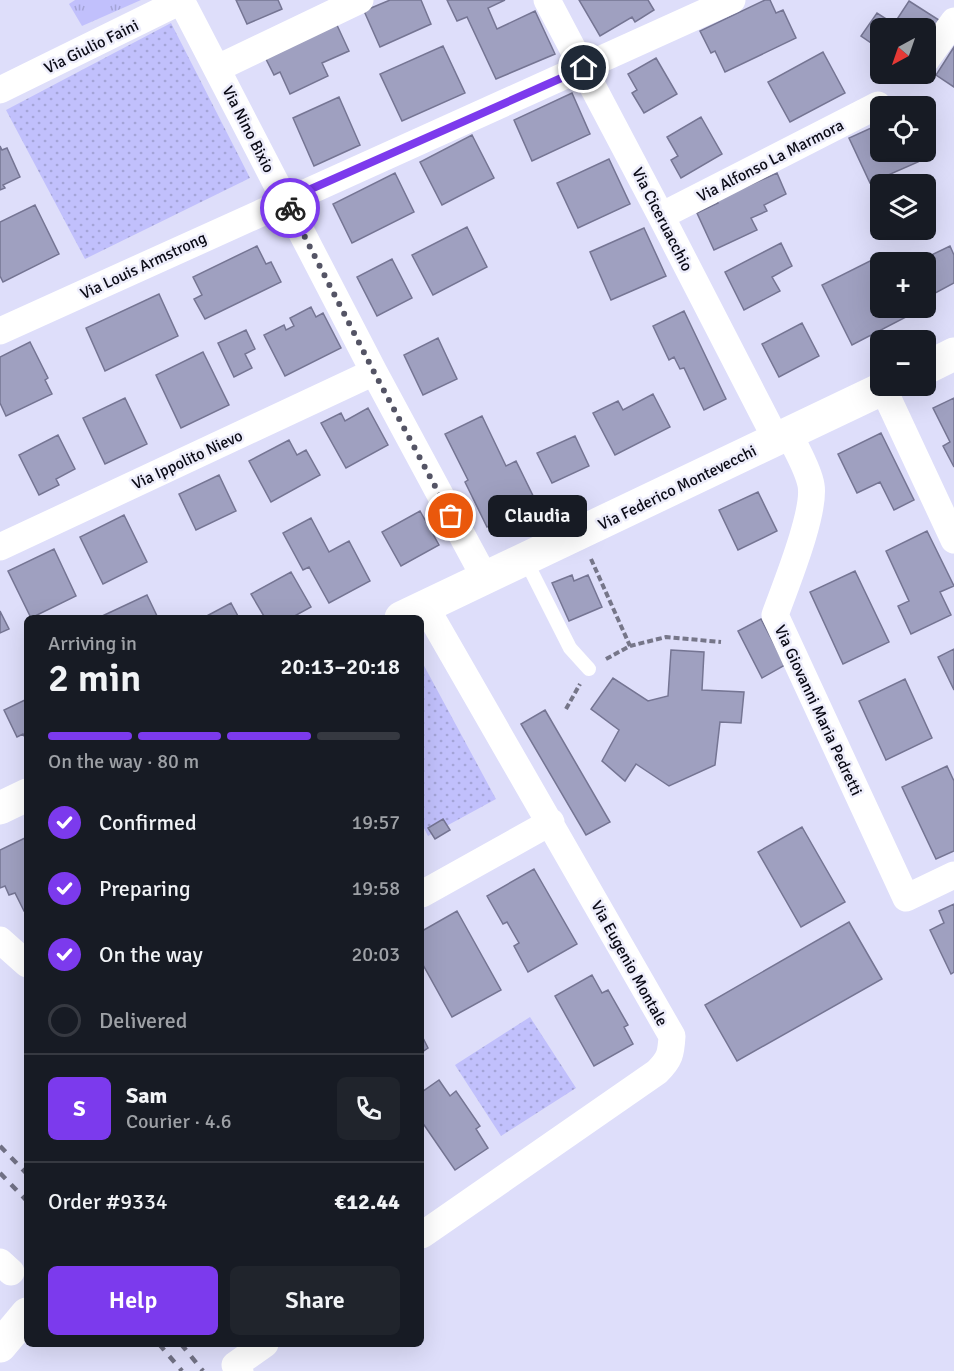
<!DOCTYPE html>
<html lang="en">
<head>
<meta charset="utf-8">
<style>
  :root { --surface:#171b24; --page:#20242c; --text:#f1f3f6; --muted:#9ea1a6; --line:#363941; --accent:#7c3aed }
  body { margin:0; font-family:Signika,sans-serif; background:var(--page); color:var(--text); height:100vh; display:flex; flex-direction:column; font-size:22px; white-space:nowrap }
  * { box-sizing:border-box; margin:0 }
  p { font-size:20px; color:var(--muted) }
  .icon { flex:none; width:33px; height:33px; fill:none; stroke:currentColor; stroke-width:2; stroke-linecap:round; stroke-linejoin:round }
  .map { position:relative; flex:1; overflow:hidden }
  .details { position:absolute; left:24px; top:615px; width:400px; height:732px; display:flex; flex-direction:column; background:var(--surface); border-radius:9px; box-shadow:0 6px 24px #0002 }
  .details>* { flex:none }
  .needle { width:39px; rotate:220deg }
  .fabs { position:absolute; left:870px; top:18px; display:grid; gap:12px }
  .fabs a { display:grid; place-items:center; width:66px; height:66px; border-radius:9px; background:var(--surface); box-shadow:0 6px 24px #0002; font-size:30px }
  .pin { position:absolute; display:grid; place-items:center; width:51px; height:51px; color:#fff; margin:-26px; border:3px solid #fff; border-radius:50%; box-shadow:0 2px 6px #0007 }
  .courier { position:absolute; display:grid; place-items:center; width:60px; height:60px; margin:-30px; border:4px solid #7c3aed; border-radius:50%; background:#fff; color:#222; box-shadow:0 2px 8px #0007 }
  .bubble { position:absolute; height:42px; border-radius:9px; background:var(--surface); box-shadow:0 6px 24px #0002; font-size:20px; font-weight:600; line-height:42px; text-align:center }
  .headline em { font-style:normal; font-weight:600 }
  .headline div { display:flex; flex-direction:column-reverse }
  .headline { display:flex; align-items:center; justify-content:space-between; height:102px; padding:0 24px }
  h1 { font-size:39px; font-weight:600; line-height:45px }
  .bar { display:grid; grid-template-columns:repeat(4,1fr); gap:9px 6px; align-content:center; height:72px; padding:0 24px }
  .bar i { height:8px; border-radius:4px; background:var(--line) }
  .bar .on { background:var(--accent) }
  .bar p { grid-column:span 4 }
  .line { display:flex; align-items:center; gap:15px; padding:0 24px; border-top:2px solid var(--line) }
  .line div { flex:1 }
  .round { display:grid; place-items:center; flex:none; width:63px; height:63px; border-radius:9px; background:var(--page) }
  ol { padding:0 24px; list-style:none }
  li { display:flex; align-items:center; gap:18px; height:66px }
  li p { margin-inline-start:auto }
  li .icon { padding:6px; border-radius:50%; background:var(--accent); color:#fff; stroke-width:4 }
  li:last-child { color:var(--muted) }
  li i { width:33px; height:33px; border:3px solid var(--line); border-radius:50% }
  .primary-button { display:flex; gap:12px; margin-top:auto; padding:12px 24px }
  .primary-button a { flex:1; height:69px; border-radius:9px; background:var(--accent); color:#fff; font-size:24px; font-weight:600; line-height:69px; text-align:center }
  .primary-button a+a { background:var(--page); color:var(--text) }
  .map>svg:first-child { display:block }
  .grass { fill:url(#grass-tufts) }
  .park { fill:url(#park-dots) }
  .building { fill:#9fa0c0; stroke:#757593; stroke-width:1.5 }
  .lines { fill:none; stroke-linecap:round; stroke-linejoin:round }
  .path { stroke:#767689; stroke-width:4; stroke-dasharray:6 3; stroke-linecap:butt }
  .lane { stroke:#fff; stroke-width:14 }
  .street { stroke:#fff; stroke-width:27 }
  .secondary { stroke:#fff; stroke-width:33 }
  .rail { stroke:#717185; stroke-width:4.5; stroke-dasharray:8 8; stroke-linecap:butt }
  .done { stroke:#545465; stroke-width:6; stroke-dasharray:0 10.8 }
  .route { stroke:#7c3aed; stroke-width:8 }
  .labels { text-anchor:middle; stroke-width:5; stroke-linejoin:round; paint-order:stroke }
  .street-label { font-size:16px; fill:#0a0a15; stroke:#ededfb }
</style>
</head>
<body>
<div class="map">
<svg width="954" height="1371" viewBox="0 0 954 1371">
  <defs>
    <pattern id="grass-tufts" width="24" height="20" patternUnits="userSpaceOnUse" patternTransform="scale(1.5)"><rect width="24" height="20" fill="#c1c0fc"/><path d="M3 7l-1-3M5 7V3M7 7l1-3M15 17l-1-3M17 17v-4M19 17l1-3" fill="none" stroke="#a4a4d7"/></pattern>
    <pattern id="park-dots" width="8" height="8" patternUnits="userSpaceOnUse" patternTransform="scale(1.5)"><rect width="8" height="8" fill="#c1c0fc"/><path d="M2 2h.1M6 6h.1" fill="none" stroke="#a4a4d7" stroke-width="1.8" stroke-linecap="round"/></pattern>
  </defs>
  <rect width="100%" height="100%" fill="#dedefa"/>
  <path class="grass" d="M75 0H141L82 26 69 4Z"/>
  <path class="park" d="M171 23 250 178 85 259 6 110Z
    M422 662 496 799 428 836 422 824Z
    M530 1017 576 1088 501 1136 455 1065Z"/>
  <path class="building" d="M236 0H278L282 9 247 24Z
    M390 0H421L431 24 380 47 364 11Z
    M447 0H505L488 8 497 29 535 11 555 54 496 79 467 17 457 21Z
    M579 0H648L654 10 635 22 632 17 600 36Z
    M765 0H770L776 13 783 10 796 38 725 72 715 51 711 53 700 31Z
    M909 1 942 22 926 47V28H880V49L861 36 877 13 894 24Z
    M336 23 349 51 322 63 328 76 290 94 280 72 274 75 265 57Z
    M443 46 465 93 402 121 380 74Z
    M954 47V87L936 75Z
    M823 52 845 93 790 122 768 82Z
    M656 58 677 94 644 113 632 93 637 90 628 74Z
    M572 93 590 134 532 161 514 120Z
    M339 97 360 145 314 166 293 118Z
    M701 117 722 154 681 178 671 160 678 156 667 137Z
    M880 124V152H913L918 162 870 183 849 138Z
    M472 135 494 178 442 205 420 162Z
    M0 146 2 150 7 148 20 177 3 185 5 188 0 190Z
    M609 159 630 204 578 228 557 183Z
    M395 173 414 212 352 243 333 204Z
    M777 173 786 194 764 205 767 211 751 218 757 230 714 250 697 213 718 203 716 200Z
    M35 205 59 254 3 282 0 276V222Z
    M467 227 487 267 433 295 412 255Z
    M644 228 666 276 611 300 590 252Z
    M781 243 792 266 772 277 780 291 744 310 725 272Z
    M257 246 266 264 271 262 281 282 205 319 194 299 202 295 193 277Z
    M950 246 954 255V283L926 298V262H917Z
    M878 257 881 262 880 308H904L908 316 852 345 822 285Z
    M392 259 412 298 377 316 357 277Z
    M159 294 178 336 105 371 86 328Z
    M311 307 316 317 323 313 341 348 285 376 264 335 284 325 286 330 294 326 290 318Z
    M684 311 726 399 704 410 684 368 680 369 674 357 669 360 653 326Z
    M802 323 819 356 779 377 762 344Z
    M246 330 255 349 245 354 252 368 234 377 218 343Z
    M438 338 457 379 423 395 404 355Z
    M30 342 48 378 45 380 52 394 6 416 0 403V357Z
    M203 352 229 405 181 428 156 375Z
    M653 394 670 427 615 455 593 413 618 401 623 410Z
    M125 398 147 444 105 464 83 418Z
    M954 398V467L943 446 950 442 933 408Z
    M368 408 388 445 346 468 321 423 341 413 345 421Z
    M482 416 506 466 516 461 539 508 513 521 511 515 487 527 465 482 468 480 445 434Z
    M881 433 914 500 894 510 880 482 857 493 838 454Z
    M58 435 75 469 56 479 59 485 39 495 19 455Z
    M575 436 589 466 552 483 537 453Z
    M289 440 297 455 306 450 320 475 271 502 249 461Z
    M219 475 236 511 196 530 179 494Z
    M758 492 777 531 738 550 719 510Z
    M420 511 439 545 401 566 382 532Z
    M124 515 147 562 103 584 80 537Z
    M311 518 329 552 349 541 370 581 329 603 309 567 303 570 283 533Z
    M927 531 954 586 940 592 951 615 911 634 898 606 909 601 886 551Z
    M54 549 76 596 31 618 8 571Z
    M855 571 889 642 843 664 810 592Z
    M291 572 311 607 291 618H265L251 594Z
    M572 575 574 581 588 575 602 607 569 621 552 583Z
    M147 595 158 618H98Z
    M231 603 239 618H203Z
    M0 611 9 629 0 633Z
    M761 619 785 665 762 678 738 631Z
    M954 649V690L938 657Z
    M671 650 704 652 702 690 744 692 741 723 720 722 715 765 669 786 636 764 625 781 602 761 619 730 591 709 613 678 648 701 668 696Z
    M905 679 932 738 886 760 859 701Z
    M27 699V741L23 734 17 737 4 710Z
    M545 710 610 822 586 835 521 724Z
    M947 766 954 781V851L936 859 902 787Z
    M443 819 450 830 435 839 428 828Z
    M802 827 845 902 801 927 758 852Z
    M27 837V909L24 911 15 893 9 895 5 886 0 888V850Z
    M534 869 577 944 528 972 514 946 519 943 507 922 503 924 487 896Z
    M954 904V972L951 974 930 930 944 923 939 911Z
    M457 911 501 990 452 1017 422 963V931Z
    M849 922 882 979 737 1061 705 1005Z
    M592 975 602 993 608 990 628 1025 624 1027 633 1044 594 1066 555 996Z
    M422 1036 428 1048 422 1052Z
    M439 1080 450 1096 456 1091 480 1126 476 1129 488 1148 455 1170 422 1122V1092Z"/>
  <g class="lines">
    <path class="path" d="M591 559 630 646
      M606 659 630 646 666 637 721 642
      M566 709 580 684"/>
    <path class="lane" d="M525 559 570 648 589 669"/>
    <path class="street" d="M181 0 374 372 485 578
      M547 0 661 216 776 439
      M926 60 954 21
      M218 68 360 0
      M0 90 181 1
      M661 216 878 105
      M0 331 732 0
      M883 388 954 540
      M789 433C796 450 808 468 811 485 816 512 785 587 775 615L906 898 954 875
      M0 547 374 372
      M422 894 551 822
      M0 940 27 964
      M422 1235 657 1072C670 1059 671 1054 672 1036L425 606
      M0 1262 11 1272
      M240 1371 235 1365 265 1344"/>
    <path class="secondary" d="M926 368 954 354
      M401 618 888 386
      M0 808 27 795
      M0 1346 27 1314"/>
    <path class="rail" d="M0 1146 27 1174
      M0 1173 27 1201
      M159 1344 182 1371
      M181 1344 203 1371"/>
  </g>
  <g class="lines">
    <path class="done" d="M290 208 374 372 451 516"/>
    <path class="route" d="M290 208 286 200 584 68"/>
  </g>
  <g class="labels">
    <g class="street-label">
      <text transform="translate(91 46) rotate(-26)" y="6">Via Giulio Faini</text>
      <text transform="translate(249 129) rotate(63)" y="6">Via Nino Bixio</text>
      <text transform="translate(770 160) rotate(-27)" y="6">Via Alfonso La Marmora</text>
      <text transform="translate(663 219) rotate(63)" y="6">Via Ciceruacchio</text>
      <text transform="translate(143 265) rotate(-25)" y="6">Via Louis Armstrong</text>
      <text transform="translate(187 459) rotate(-25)" y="6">Via Ippolito Nievo</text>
      <text transform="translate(677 487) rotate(-26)" y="6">Via Federico Montevecchi</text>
      <text transform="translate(819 710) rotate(65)" y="6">Via Giovanni Maria Pedretti</text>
      <text transform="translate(630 963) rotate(61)" y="6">Via Eugenio Montale</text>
    </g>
  </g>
</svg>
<div class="fabs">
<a><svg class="needle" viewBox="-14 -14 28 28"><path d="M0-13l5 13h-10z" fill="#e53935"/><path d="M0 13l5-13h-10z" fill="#9ea1a6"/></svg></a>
<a><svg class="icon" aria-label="locate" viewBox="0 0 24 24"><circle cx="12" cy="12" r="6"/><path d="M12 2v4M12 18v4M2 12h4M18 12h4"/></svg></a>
<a><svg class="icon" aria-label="layers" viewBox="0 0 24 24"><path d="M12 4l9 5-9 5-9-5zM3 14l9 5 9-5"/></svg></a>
<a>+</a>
<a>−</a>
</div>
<div class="pin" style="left:451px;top:516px;background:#ea580c"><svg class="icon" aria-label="bag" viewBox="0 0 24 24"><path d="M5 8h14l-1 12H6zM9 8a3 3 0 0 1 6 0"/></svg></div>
<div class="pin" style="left:584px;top:68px;background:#1f2937"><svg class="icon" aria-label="home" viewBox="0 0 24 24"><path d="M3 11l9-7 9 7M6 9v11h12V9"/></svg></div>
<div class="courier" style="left:290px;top:208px"><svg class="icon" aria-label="bike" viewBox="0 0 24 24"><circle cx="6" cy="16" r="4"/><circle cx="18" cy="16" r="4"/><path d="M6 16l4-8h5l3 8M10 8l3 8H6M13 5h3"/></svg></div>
<div class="bubble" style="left:488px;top:495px;width:99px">Claudia</div>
<section class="details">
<div class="headline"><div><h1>2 min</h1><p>Arriving in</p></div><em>20:13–20:18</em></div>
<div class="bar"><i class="on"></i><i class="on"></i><i class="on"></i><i></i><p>On the way · 80 m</p></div>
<ol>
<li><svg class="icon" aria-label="check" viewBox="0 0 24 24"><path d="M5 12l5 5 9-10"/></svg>Confirmed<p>19:57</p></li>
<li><svg class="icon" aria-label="check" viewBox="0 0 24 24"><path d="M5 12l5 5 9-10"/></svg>Preparing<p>19:58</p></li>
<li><svg class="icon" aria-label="check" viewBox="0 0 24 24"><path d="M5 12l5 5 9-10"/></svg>On the way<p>20:03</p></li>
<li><i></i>Delivered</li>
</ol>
<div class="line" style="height:108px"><b class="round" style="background:var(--accent);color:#fff">S</b><div><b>Sam</b><p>Courier · 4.6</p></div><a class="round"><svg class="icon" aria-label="phone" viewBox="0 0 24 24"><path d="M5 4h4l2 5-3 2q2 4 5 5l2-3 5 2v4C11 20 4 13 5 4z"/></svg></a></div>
<div class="line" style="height:78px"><div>Order #9334</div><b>€12.44</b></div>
<div class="primary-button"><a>Help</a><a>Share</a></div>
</section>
</div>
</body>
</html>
